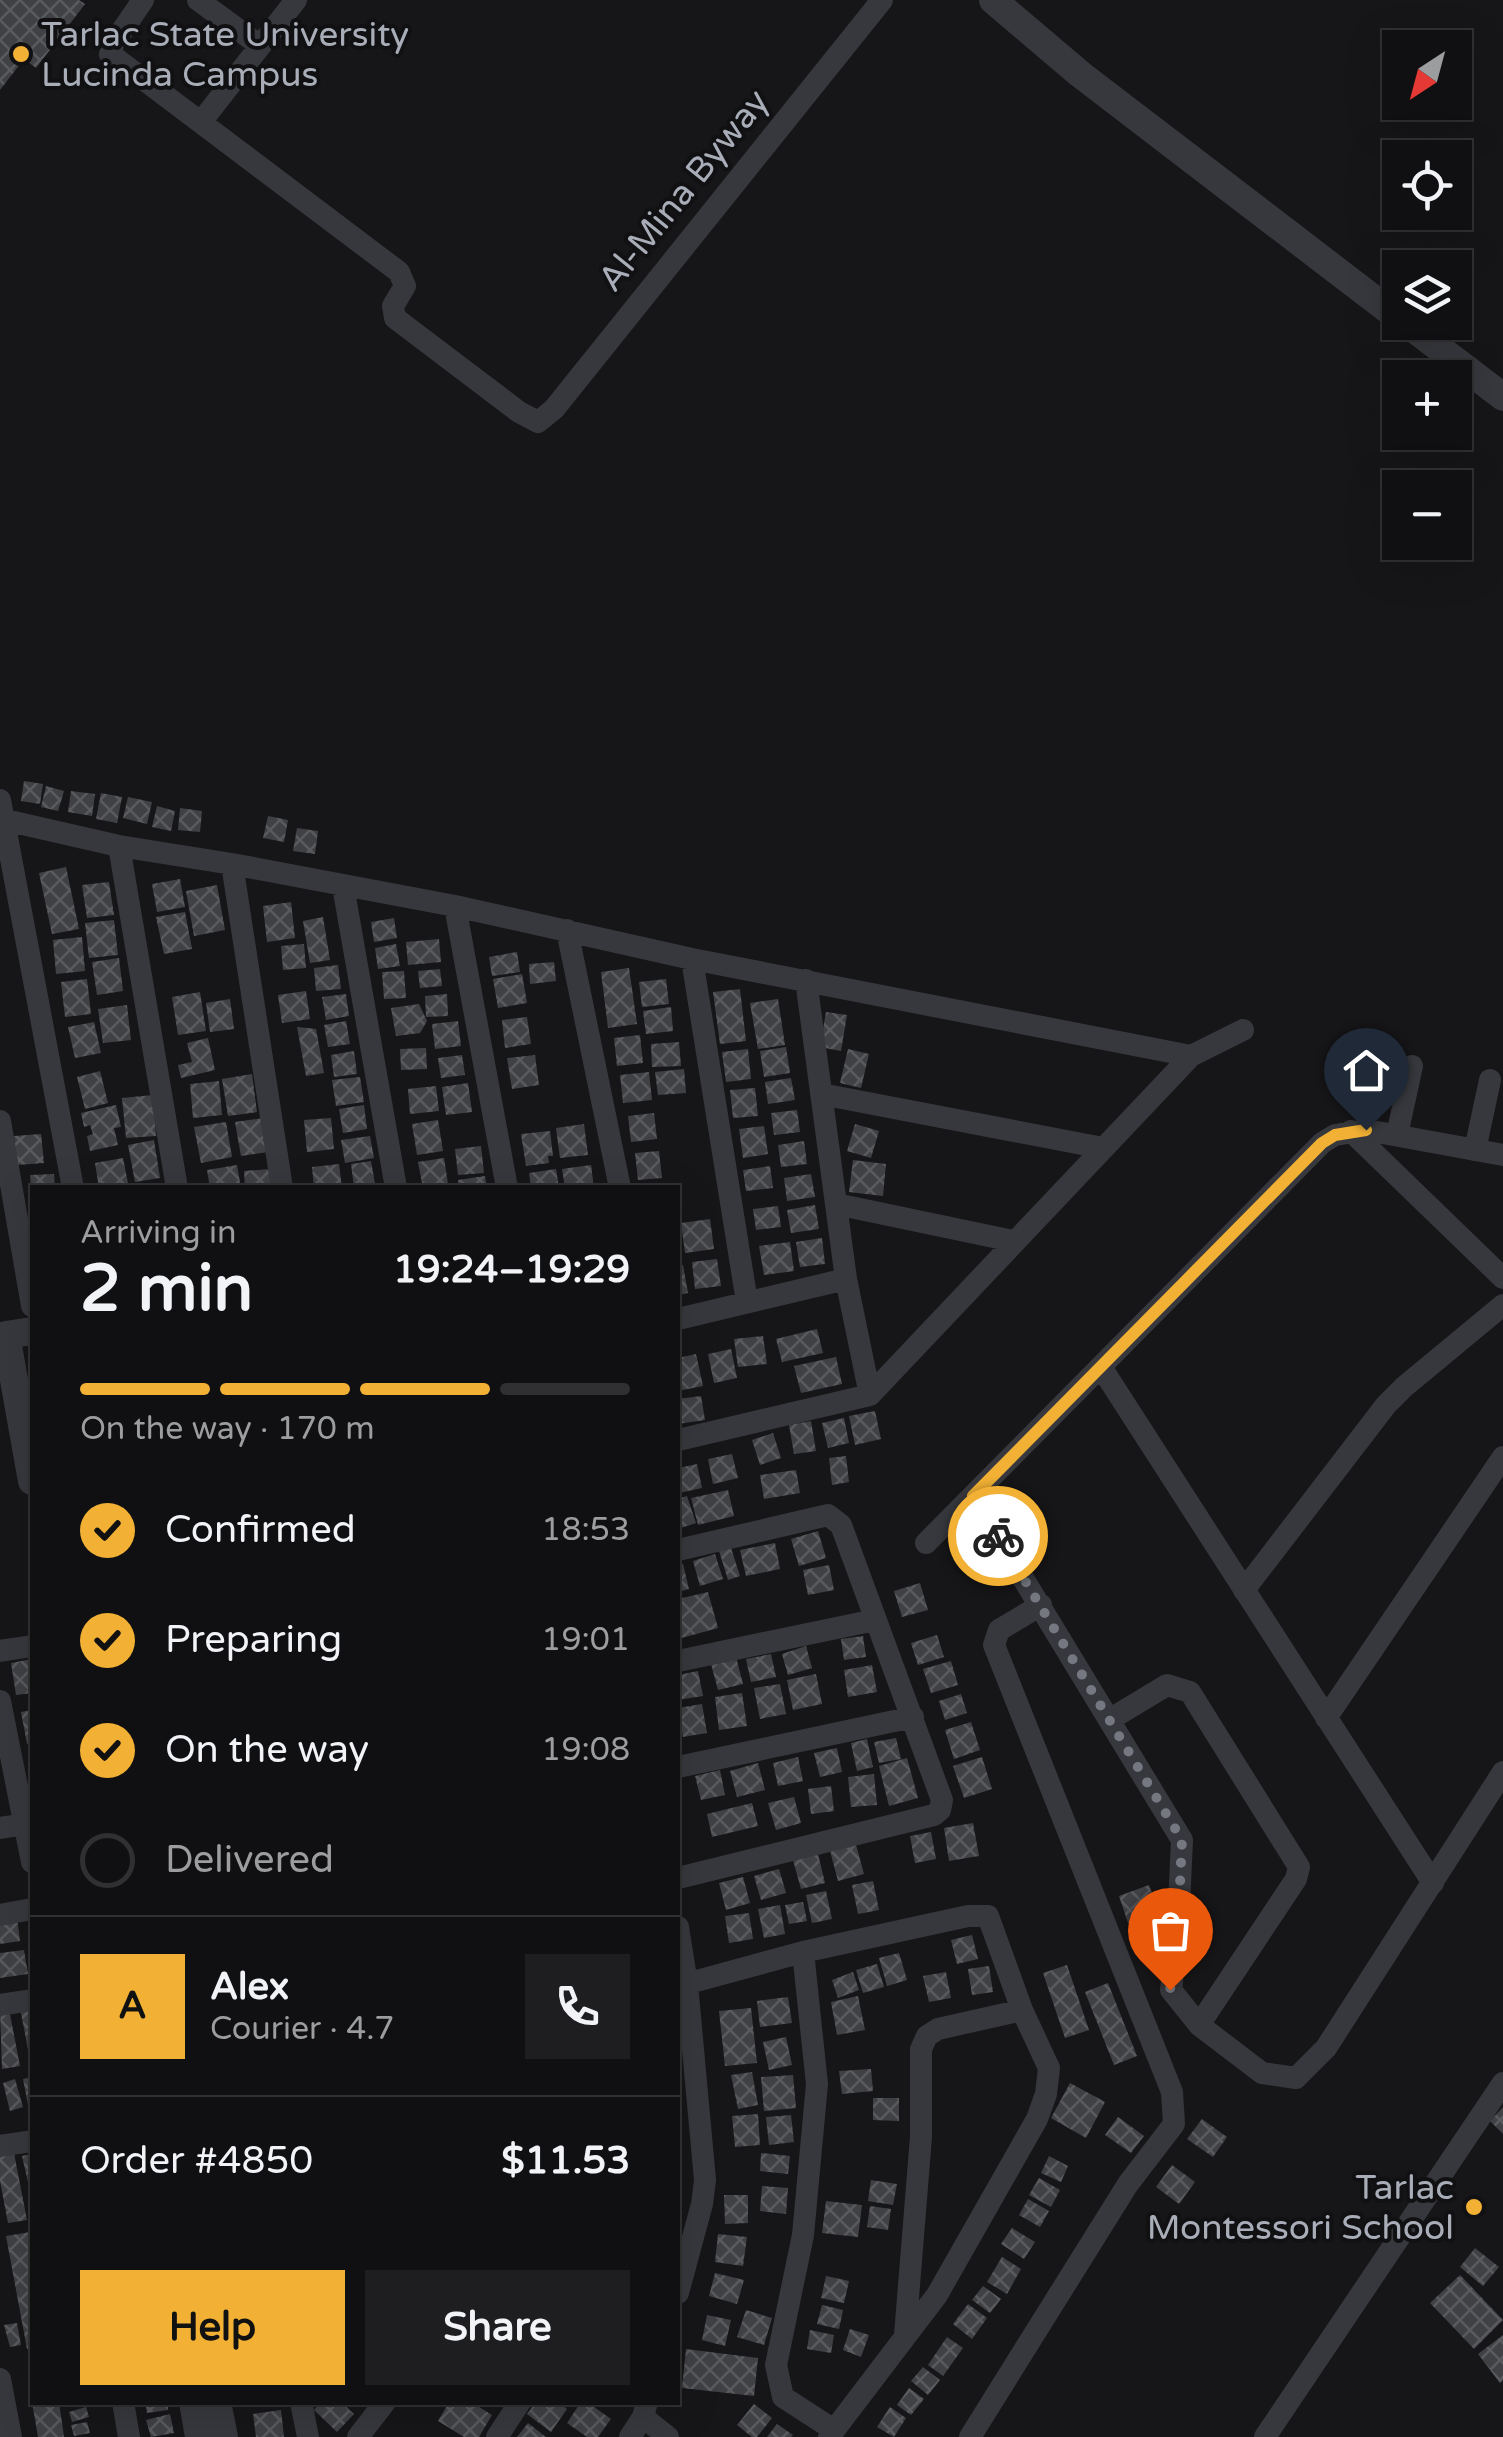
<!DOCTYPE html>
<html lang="en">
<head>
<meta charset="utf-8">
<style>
  :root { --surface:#101012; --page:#1e1e20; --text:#f1f3f6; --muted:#9c9d9f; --line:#303032; --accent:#f2b134 }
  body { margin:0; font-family:"Varela Round",sans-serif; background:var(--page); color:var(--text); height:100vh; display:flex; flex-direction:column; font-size:38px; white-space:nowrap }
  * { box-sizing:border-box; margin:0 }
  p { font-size:32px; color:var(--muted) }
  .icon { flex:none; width:55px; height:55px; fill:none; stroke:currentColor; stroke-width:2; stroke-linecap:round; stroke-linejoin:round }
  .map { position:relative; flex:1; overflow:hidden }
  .details { position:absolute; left:30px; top:1185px; width:650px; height:1220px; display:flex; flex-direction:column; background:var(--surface); border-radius:0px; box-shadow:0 10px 40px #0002,0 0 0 2px var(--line) }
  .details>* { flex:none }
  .needle { width:65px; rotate:216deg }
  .controls { position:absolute; left:1382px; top:30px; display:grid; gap:20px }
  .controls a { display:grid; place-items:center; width:90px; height:90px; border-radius:0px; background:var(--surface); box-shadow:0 10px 40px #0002,0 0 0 2px var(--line); font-size:50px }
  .pin { position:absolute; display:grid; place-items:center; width:85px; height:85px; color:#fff; margin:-102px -42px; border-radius:50% 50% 50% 0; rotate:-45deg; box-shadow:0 0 10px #0007 }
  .pin .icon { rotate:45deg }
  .courier { position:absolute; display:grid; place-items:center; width:100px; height:100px; margin:-50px; border:8px solid #f2b134; border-radius:50%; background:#fff; color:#222; box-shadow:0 2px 12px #0007 }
  .summary em { font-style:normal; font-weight:800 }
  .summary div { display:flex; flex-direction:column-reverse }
  .summary { display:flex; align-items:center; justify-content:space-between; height:170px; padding:0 50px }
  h1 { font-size:65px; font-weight:800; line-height:75px }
  .bar { display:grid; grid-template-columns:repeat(4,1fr); gap:15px 10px; align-content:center; height:120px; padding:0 50px }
  .bar i { height:12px; border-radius:8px; background:var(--line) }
  .bar .on { background:var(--accent) }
  .bar p { grid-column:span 4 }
  .line { display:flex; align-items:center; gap:25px; padding:0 50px; border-top:2px solid var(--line) }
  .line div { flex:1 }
  .round { display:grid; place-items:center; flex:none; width:105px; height:105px; border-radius:0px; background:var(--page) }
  ol { padding:0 50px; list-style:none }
  li { display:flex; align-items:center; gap:30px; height:110px }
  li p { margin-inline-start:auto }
  li .icon { padding:10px; border-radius:50%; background:var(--accent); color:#111; stroke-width:4 }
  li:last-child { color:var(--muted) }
  li i { width:55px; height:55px; border:5px solid var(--line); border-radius:50% }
  .action { display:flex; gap:20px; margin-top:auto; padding:20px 50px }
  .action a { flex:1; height:115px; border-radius:0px; background:var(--accent); color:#111; font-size:40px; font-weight:800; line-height:115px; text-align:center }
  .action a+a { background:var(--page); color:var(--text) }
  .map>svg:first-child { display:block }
  .building { fill:url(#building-cross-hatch) }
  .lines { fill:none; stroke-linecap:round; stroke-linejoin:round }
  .minor { stroke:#37383d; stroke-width:22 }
  .tertiary { stroke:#37383d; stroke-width:28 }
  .done { stroke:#757880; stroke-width:10; stroke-dasharray:0 18 }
  .route { stroke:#f2b134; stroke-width:12 }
  .poi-dot { fill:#f2b134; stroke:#111113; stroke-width:4 }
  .labels { text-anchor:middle; stroke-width:8; stroke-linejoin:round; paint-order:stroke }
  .poi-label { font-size:35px; fill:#a8adb8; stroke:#111113; text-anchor:start }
  .street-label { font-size:35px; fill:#a8adb8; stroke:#111113 }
</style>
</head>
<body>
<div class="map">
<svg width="1503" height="2437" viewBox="0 0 1503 2437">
  <defs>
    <pattern id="building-cross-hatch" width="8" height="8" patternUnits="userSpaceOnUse" patternTransform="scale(2.5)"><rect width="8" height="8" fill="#404145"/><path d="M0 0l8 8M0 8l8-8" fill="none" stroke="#595a5e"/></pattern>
  </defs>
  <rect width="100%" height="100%" fill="#161618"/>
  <path class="building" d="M0 0H79L85 4 36 68 24 59 0 90Z
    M24 781 43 784 40 804 21 801Z
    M46 786 64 791 58 811 41 807Z
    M71 791 95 794 92 816 68 812Z
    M101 793 122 797 117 823 96 819Z
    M128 797 152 802 147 824 123 818Z
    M157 806 175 811 171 831 152 827Z
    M180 808 202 811 200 832 178 830Z
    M268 816 288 820 284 842 263 838Z
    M297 828 318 831 315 854 293 851Z
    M66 867 79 929 52 934 39 873Z
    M180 879 185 907 157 912 152 884Z
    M109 882 114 915 87 918 82 885Z
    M217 885 225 930 194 936 186 891Z
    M291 902 295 938 267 942 263 906Z
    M185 912 192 949 164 954 156 917Z
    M323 917 330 960 310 963 303 921Z
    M394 918 397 938 374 942 371 922Z
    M114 920 118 955 89 958 85 923Z
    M82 937 85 971 56 974 53 940Z
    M439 939 441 962 408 965 406 942Z
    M304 944 306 968 283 970 281 946Z
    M396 944 400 966 378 969 375 948Z
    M517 952 520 972 492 976 489 957Z
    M119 958 123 991 97 995 92 962Z
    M554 962 556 981 530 984 529 964Z
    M338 965 341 989 316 991 314 968Z
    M629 968 637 1024 608 1028 601 972Z
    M440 969 442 986 420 988 418 971Z
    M404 971 406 998 384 999 382 972Z
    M522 974 527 1003 498 1008 493 979Z
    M87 979 91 1014 65 1017 61 982Z
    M666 979 669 1004 642 1007 639 982Z
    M740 989 746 1041 720 1044 713 992Z
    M306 991 310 1019 282 1023 278 995Z
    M200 992 206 1031 178 1035 172 997Z
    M346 994 349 1016 326 1020 322 997Z
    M447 994 448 1016 426 1017 425 996Z
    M230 999 234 1029 210 1032 206 1003Z
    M778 999 785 1045 758 1049 750 1003Z
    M419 1004 427 1021 420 1033 396 1036 391 1008Z
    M127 1005 131 1040 103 1043 98 1009Z
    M671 1007 673 1031 646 1034 643 1011Z
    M826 1012 847 1015 841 1051 820 1047Z
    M527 1017 531 1044 505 1048 502 1020Z
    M346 1021 350 1044 328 1047 324 1025Z
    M458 1021 461 1046 435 1049 432 1024Z
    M94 1022 101 1053 75 1058 68 1027Z
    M297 1027 316 1029 324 1073 306 1076Z
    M640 1035 643 1063 617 1066 614 1038Z
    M208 1038 215 1070 181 1078 178 1065 192 1062 187 1043Z
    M679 1042 681 1066 652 1067 651 1044Z
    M786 1047 790 1073 764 1077 760 1051Z
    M426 1048 427 1069 401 1070 400 1049Z
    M748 1049 751 1079 726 1082 722 1052Z
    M848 1049 869 1054 861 1088 840 1083Z
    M354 1051 357 1074 334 1077 331 1055Z
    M462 1055 465 1075 441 1078 438 1058Z
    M535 1055 539 1085 512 1089 507 1058Z
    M684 1069 686 1093 658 1095 655 1072Z
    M100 1071 108 1103 85 1109 77 1077Z
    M649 1072 652 1100 623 1103 620 1075Z
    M252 1074 257 1112 228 1116 222 1079Z
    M360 1077 364 1102 336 1106 332 1080Z
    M791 1078 795 1100 768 1104 765 1082Z
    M219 1081 222 1115 193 1118 190 1084Z
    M468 1083 472 1112 446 1115 442 1087Z
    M436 1086 439 1111 410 1114 408 1089Z
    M755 1088 758 1116 733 1118 730 1090Z
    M153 1095 156 1136 126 1138 122 1098Z
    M116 1105 121 1127 114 1128 118 1145 90 1151 87 1136 93 1134 90 1125 84 1127 81 1113Z
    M364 1105 367 1129 343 1133 339 1109Z
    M797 1110 800 1132 774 1135 771 1113Z
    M654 1113 657 1139 631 1142 628 1116Z
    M264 1118 268 1152 241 1156 235 1122Z
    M331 1118 334 1149 307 1152 304 1120Z
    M438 1120 443 1151 417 1155 412 1124Z
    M226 1122 232 1157 201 1163 194 1127Z
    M584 1124 588 1155 560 1158 556 1128Z
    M855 1124 879 1131 871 1158 847 1151Z
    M764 1126 768 1154 743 1158 739 1129Z
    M550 1131 553 1156H548L549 1163 526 1166 521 1134Z
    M41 1134 44 1163 17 1165 14 1136Z
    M370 1136 374 1158 345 1163 341 1140Z
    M154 1140 160 1178 135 1182 128 1145Z
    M804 1141 807 1164 781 1167 778 1145Z
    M481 1146 484 1173 458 1175 455 1149Z
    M659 1151 662 1178 638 1180 635 1153Z
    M123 1158 129 1188H99L95 1163Z
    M444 1158 448 1184 423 1188 418 1162Z
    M853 1160 886 1164 883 1196 849 1192Z
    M371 1161 375 1184 354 1187 351 1164Z
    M339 1164 342 1188H314L312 1167Z
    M237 1165 241 1188H210L207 1170Z
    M591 1165 594 1188H565L562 1169Z
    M770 1166 773 1188 746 1191 743 1170Z
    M271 1169 273 1188H245L244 1171Z
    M556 1169 559 1188H531L529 1173Z
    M54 1174 55 1188H31L30 1175Z
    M811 1174 815 1197 787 1201 784 1178Z
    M485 1176 487 1188H459L458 1180Z
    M815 1205 819 1229 791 1233 787 1210Z
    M778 1206 781 1227 756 1230 753 1209Z
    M710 1219 714 1249 685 1253 681 1223Z
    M822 1238 825 1264 800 1267 796 1242Z
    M790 1242 794 1271 764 1275 759 1246Z
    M717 1259 721 1286 695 1289 692 1262Z
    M683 1265 688 1293 678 1295V1266Z
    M817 1329 823 1353 782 1362 776 1339Z
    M763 1336 767 1364 738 1367 734 1339Z
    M731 1349 737 1378 714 1383 708 1354Z
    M696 1354 703 1386 678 1391V1358Z
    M836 1357 842 1384 801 1393 794 1366Z
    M701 1396 705 1420 678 1424V1399Z
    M875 1411 881 1439 855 1445 849 1416Z
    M844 1418 849 1443 828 1448 822 1423Z
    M811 1421 816 1451 794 1454 789 1425Z
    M773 1433 781 1458 760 1465 752 1440Z
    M732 1454 738 1478 713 1484 708 1459Z
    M846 1456 849 1482 832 1485 829 1458Z
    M697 1464 702 1488 679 1493 678 1468Z
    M796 1470 800 1493 764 1499 760 1475Z
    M728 1490 734 1516 698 1525 691 1498Z
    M687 1496 696 1523 678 1529V1499Z
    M818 1531 826 1558 799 1566 791 1539Z
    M775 1543 780 1569 746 1576 740 1550Z
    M731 1548 740 1576 728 1580 719 1551Z
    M715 1554 723 1579 700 1586 693 1561Z
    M683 1564 689 1589 678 1592V1565Z
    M829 1565 834 1590 808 1595 803 1570Z
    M920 1583 928 1610 902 1617 894 1591Z
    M708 1592 718 1628 678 1639V1599Z
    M937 1635 944 1657 918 1665 911 1643Z
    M863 1636 866 1657 844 1660 841 1639Z
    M806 1646 812 1668 788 1675 782 1654Z
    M771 1654 776 1677 751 1682 746 1659Z
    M736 1657 743 1684 718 1690 711 1664Z
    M32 1659V1693L16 1695 11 1663Z
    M951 1661 958 1685 931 1693 923 1669Z
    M872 1665 877 1692 848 1697 844 1670Z
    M698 1671 703 1696 678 1700V1675Z
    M816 1674 822 1704 793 1710 787 1680Z
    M780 1684 786 1714 760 1719 754 1688Z
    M742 1693 747 1726 719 1730 715 1697Z
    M961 1694 967 1713 945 1720 939 1701Z
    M702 1704 707 1733 683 1737 678 1708Z
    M32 1710V1743L27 1744 21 1712Z
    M971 1722 980 1750 954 1759 945 1730Z
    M896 1738 901 1759 879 1763 874 1742Z
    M867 1739 873 1767 857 1771 851 1743Z
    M837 1748 842 1772 820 1777 814 1753Z
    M798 1757 803 1781 778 1786 773 1763Z
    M982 1757 992 1789 964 1798 953 1766Z
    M907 1758 918 1798 889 1806 879 1766Z
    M758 1763 765 1790 737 1797 730 1771Z
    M720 1770 725 1795 701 1800 695 1776Z
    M874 1774 877 1805 851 1807 848 1777Z
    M831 1786 834 1811 811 1814 808 1789Z
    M794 1797 801 1823 776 1830 768 1803Z
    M752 1803 758 1826 712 1837 707 1814Z
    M973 1823 979 1856 949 1861 944 1828Z
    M931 1832 936 1859 915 1863 910 1836Z
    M855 1841 864 1874 838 1881 829 1847Z
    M818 1854 825 1883 801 1889 793 1860Z
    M779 1869 786 1893 761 1900 754 1876Z
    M743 1877 750 1903 726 1910 719 1883Z
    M873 1881 879 1910 858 1914 852 1885Z
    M1149 1885 1159 1912 1128 1923 1119 1896Z
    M826 1891 832 1919 812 1923 806 1895Z
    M803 1902 807 1921 789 1924 785 1905Z
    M780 1905 785 1934 764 1938 758 1909Z
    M749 1913 753 1939 729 1943 725 1916Z
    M17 1917 20 1941 0 1944V1919Z
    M972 1935 978 1959 957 1964 951 1940Z
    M24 1950 28 1974 0 1978V1953Z
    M899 1953 907 1980 887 1986 879 1958Z
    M877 1964 884 1987 863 1993 856 1970Z
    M1067 1965 1089 2030 1065 2038 1043 1973Z
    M989 1966 993 1992 972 1995 968 1969Z
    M853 1972 859 1990 838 1998 832 1980Z
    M946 1972 951 1998 929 2002 923 1976Z
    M1108 1983 1137 2056 1114 2065 1085 1992Z
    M858 1996 865 2030 837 2035 831 2002Z
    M788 1997 792 2023 760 2027 757 2001Z
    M32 2005V2065H31L20 2008Z
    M751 2008 757 2063 725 2066 719 2011Z
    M9 2009 20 2066 2 2069 0 2010Z
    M786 2037 792 2065 769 2070 763 2042Z
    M871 2069 873 2091 842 2094 839 2071Z
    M752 2072 758 2105 738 2109 731 2075Z
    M793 2075 796 2108 764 2111 761 2077Z
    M32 2077V2109L29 2110 23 2079Z
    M15 2079 23 2107 10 2111 3 2083Z
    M1070 2083 1105 2102 1086 2138 1051 2118Z
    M873 2098H899V2121L873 2120Z
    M1503 2107V2134L1490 2121Z
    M758 2114 760 2145 735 2147 732 2116Z
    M791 2115 794 2142 769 2145 766 2117Z
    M1118 2117 1144 2136 1131 2153 1105 2135Z
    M1202 2119 1227 2137 1213 2157 1187 2139Z
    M14 2153 27 2220 8 2223 0 2181V2155Z
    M761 2153 790 2156 788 2174 760 2171Z
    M32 2154V2194L31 2195 22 2156Z
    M1049 2156 1068 2166 1061 2182 1041 2173Z
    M1172 2165 1195 2182 1179 2204 1156 2187Z
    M1039 2178 1060 2190 1051 2207 1029 2195Z
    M871 2180 897 2184 893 2205 868 2201Z
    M762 2186 788 2188 786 2214 760 2211Z
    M724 2195H748V2223L725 2224Z
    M1028 2199 1049 2211 1040 2227 1019 2215Z
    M826 2201 862 2205 858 2237 822 2233Z
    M870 2206 891 2209 888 2230 867 2227Z
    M1012 2228 1035 2242 1024 2259 1001 2244Z
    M30 2232 32 2348 27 2349 6 2236Z
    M718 2234 747 2237 743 2266 715 2262Z
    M1475 2248 1499 2267 1483 2286 1460 2267Z
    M1002 2257 1021 2269 1007 2294 987 2282Z
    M715 2273 744 2280 737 2304 709 2296Z
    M1460 2275 1503 2320 1474 2349 1430 2303Z
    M826 2276 849 2281 844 2303 821 2298Z
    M983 2286 1001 2299 990 2313 972 2300Z
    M968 2304 987 2318 972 2339 953 2324Z
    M822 2305 843 2310 839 2329 817 2324Z
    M746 2310 772 2318 764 2345 737 2337Z
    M707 2315 731 2320 725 2346 702 2340Z
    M17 2323 21 2345 10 2347 4 2325Z
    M850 2329 869 2335 861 2357 843 2350Z
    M810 2330 834 2335 831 2353 807 2349Z
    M1503 2335V2380L1500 2383 1478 2354Z
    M947 2337 963 2348 943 2376 928 2365Z
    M686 2349 758 2358 754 2396 682 2388Z
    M923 2367 940 2380 928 2395 911 2381Z
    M909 2388 924 2399 911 2415 897 2405Z
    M32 2402H59L64 2437H38Z
    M145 2402H168V2410L147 2413Z
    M321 2402H341L354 2414 337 2432 314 2410Z
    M449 2402H471L492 2415 479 2437H464L438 2421Z
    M536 2402H558L567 2409 551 2432 527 2414Z
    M581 2402H587L611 2419 598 2437H587L567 2423Z
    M754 2404 772 2418 757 2437H752L737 2425Z
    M86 2407 89 2417 72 2422 69 2412Z
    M890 2407 906 2418 894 2437 877 2427Z
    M281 2410 284 2437H256L253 2414Z
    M170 2414 174 2433 151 2437 146 2420Z
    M87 2422 90 2433 74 2436 71 2425Z
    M528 2423 546 2437H517Z
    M777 2424 793 2435 791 2437H767Z"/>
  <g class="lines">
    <path class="minor" d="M143 0 113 44 110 54 399 272 405 286 393 306 395 318 519 412 538 422 554 409 882 0
      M198 0 259 45
      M201 122 296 0
      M0 800 73 1188
      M5 820 119 846 232 864 455 906 692 959 1191 1056
      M119 846 177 1188
      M232 864 282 1188
      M343 886 396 1188
      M455 906 507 1188
      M567 930 620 1188
      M692 959 747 1302
      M806 980 846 1279 870 1395
      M821 1094 1103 1148
      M0 1121 32 1306
      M1351 1131 1503 1278
      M1397 1135 1412 1066
      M1475 1150 1490 1080
      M836 1204 1013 1241
      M678 1319 846 1279
      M1101 1367 1433 1883
      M678 1440 870 1395 1191 1056 1243 1030
      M973 1496 1182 1840 1178 1928 1171 1990 1199 2025 1262 2073 1296 2078 1326 2048 1503 1772
      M926 1543 1322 1143 1335 1135 1366 1130 1503 1155
      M678 1550 828 1515 841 1525 942 1800 940 1810 934 1815 678 1878
      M1244 1590 1386 1405 1404 1387 1503 1305
      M0 1651 32 1646
      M678 1661 875 1620
      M0 1701 32 1862
      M1326 1718 1503 1457
      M1109 1720 1167 1685 1190 1692 1299 1867 1296 1879 1199 2025
      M678 1767 913 1717
      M0 1828 26 1824
      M0 1915 32 1909
      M678 1927 687 1984 705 2180 702 2204 678 2293
      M803 1952 817 2084 803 2235 776 2365 783 2397 834 2430
      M678 1986 803 1952 968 1916H988L1022 2010 1049 2068 1046 2094 1037 2119 937 2295 829 2437
      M0 2005 32 2000
      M0 2146 32 2141
      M905 2335 921 2137V2049L927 2036 938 2029 1022 2010
      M0 2379 11 2437
      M123 2402 129 2437
      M301 2402 308 2437
      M643 2417 668 2437
      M358 2437 385 2402
      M497 2437 520 2402
      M630 2437 643 2417 647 2402
      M970 2437 1128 2184 1174 2124 1172 2092 994 1645 999 1630 1041 1605
      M1265 2437 1503 2083"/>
    <path class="tertiary" d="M993 0 1080 74 1400 319
      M1405 322 1503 397
      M32 1331 6 1335 32 1481
      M193 2402 199 2437
      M217 2402 224 2437"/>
  </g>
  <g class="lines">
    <path class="done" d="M998 1536 1182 1840 1178 1928 1170 1990"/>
    <path class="route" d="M998 1536 973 1496 1322 1143 1335 1135 1366 1130"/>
  </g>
  <g class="poi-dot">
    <circle cx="21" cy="54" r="10"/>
    <circle cx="1474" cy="2207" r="10"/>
  </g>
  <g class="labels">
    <g class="poi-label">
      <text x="41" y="46">Tarlac State University<tspan x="41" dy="40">Lucinda Campus</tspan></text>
      <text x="1454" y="2199" text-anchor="end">Tarlac<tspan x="1454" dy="40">Montessori School</tspan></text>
    </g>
    <g class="street-label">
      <text transform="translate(683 190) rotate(-51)" y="12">Al-Mina Byway</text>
    </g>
  </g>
</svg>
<div class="controls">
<a><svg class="needle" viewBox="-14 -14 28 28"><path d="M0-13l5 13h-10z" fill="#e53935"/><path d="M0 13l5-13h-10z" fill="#9c9d9f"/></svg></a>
<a><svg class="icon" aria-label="locate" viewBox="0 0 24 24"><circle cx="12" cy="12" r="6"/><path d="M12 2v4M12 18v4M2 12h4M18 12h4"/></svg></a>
<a><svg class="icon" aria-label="layers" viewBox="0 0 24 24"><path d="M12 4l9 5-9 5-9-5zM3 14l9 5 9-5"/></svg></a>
<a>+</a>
<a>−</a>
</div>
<div class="pin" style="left:1170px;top:1990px;background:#ea580c"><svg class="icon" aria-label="bag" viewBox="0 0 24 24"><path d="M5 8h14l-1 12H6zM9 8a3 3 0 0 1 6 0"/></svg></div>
<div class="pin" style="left:1366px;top:1130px;background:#1f2937"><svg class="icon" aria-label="home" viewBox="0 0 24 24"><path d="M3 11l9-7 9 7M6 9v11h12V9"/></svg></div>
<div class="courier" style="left:998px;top:1536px"><svg class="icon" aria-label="bike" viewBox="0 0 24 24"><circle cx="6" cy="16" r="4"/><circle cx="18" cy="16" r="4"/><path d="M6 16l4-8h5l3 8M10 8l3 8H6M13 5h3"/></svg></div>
<section class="details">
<div class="summary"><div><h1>2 min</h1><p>Arriving in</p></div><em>19:24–19:29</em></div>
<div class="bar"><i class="on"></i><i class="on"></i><i class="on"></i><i></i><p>On the way · 170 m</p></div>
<ol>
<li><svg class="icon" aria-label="check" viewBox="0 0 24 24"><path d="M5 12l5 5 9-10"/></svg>Confirmed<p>18:53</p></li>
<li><svg class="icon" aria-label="check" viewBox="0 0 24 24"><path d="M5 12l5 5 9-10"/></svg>Preparing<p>19:01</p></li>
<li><svg class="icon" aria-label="check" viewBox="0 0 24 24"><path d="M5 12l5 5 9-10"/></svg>On the way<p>19:08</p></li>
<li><i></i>Delivered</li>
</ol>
<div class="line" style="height:180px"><b class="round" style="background:var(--accent);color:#111">A</b><div><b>Alex</b><p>Courier · 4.7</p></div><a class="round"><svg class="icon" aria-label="phone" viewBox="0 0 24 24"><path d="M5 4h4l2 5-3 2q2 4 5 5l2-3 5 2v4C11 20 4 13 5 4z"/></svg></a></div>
<div class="line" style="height:130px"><div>Order #4850</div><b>$11.53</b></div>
<div class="action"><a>Help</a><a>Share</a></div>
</section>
</div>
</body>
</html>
